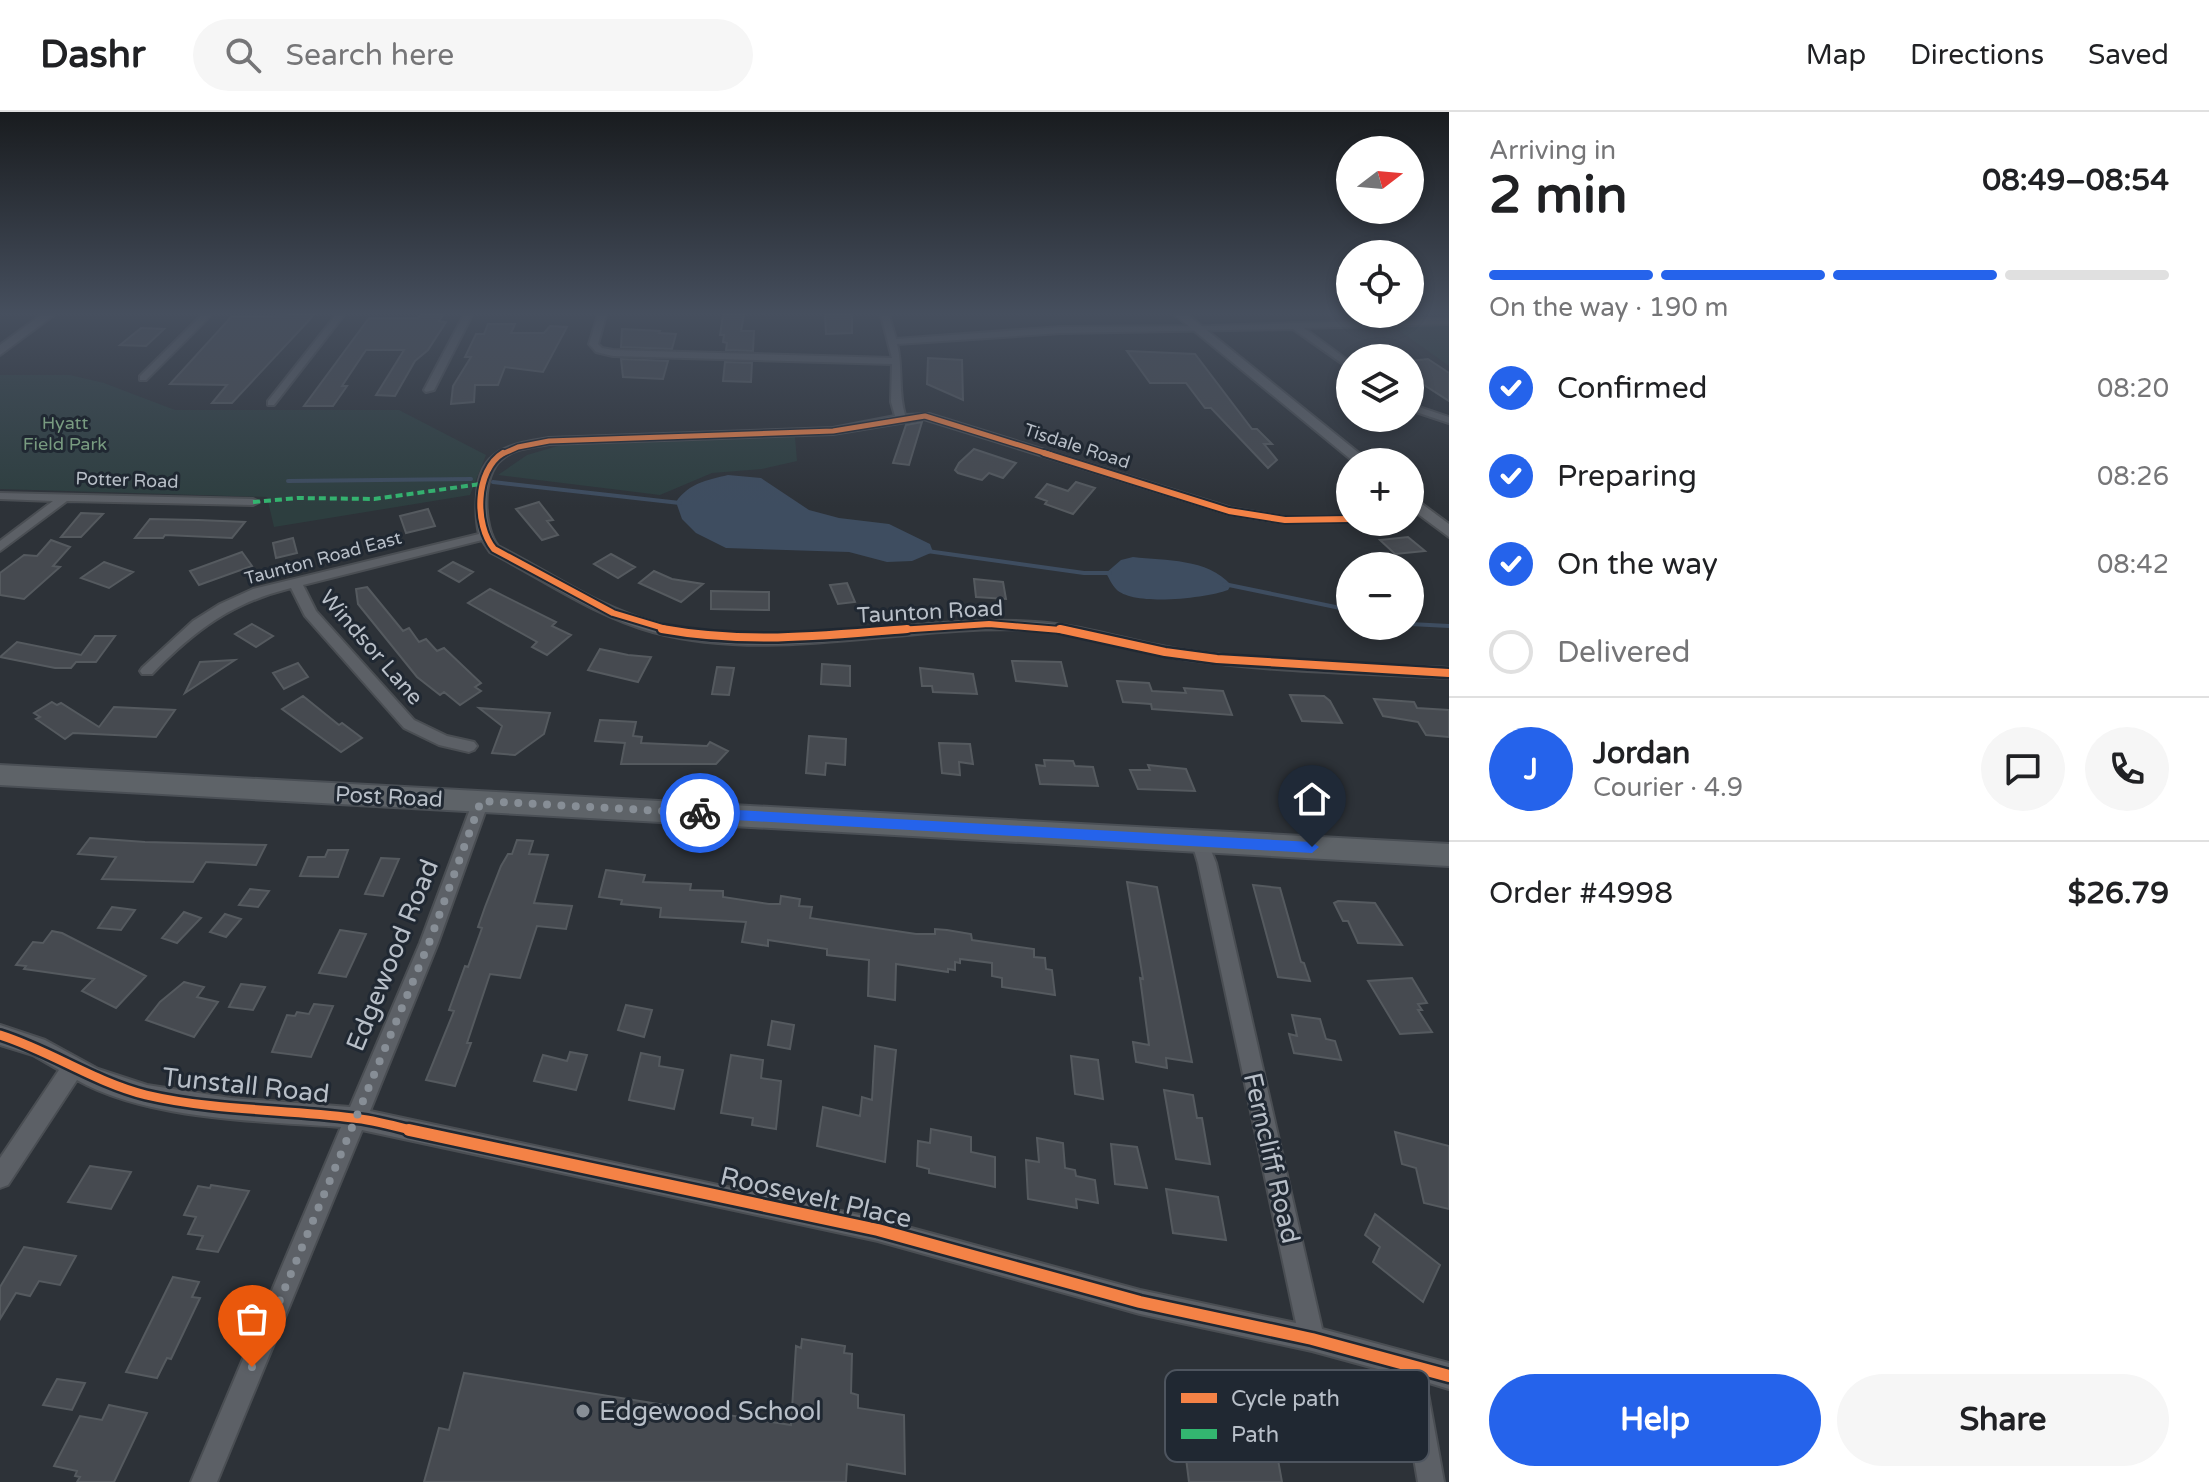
<!DOCTYPE html>
<html lang="en">
<head>
<meta charset="utf-8">
<style>
  :root { --surface:#fff; --page:#f6f6f6; --text:#202124; --muted:#757577; --line:#e0e0e0; --accent:#2563eb }
  body { margin:0; font-family:"Varela Round",sans-serif; background:var(--page); color:var(--text); height:100vh; display:flex; flex-direction:column; font-size:30px; white-space:nowrap }
  * { box-sizing:border-box; margin:0 }
  p { font-size:26px; color:var(--muted) }
  .icon { flex:none; width:44px; height:44px; fill:none; stroke:currentColor; stroke-width:2; stroke-linecap:round; stroke-linejoin:round }
  .map { position:relative; flex:1; overflow:hidden }
  .drawer { display:flex; flex-direction:column; background:var(--surface); width:760px }
  .drawer>* { flex:none }
  .needle { width:52px; rotate:74deg }
  .tools { position:absolute; left:1336px; top:24px; display:grid; gap:16px }
  .tools a { display:grid; place-items:center; width:88px; height:88px; border-radius:50%; background:var(--surface); box-shadow:0 4px 12px #0003; font-size:40px }
  .pin { position:absolute; display:grid; place-items:center; width:68px; height:68px; color:#fff; margin:-82px -34px; border-radius:50% 50% 50% 0; rotate:-45deg; box-shadow:0 0 8px #0007 }
  .pin .icon { rotate:45deg }
  .courier { position:absolute; display:grid; place-items:center; width:80px; height:80px; margin:-40px; border:6px solid #2563eb; border-radius:50%; background:#fff; color:#222; box-shadow:0 2px 10px #0007 }
  .headline em { font-style:normal; font-weight:700 }
  .headline div { display:flex; flex-direction:column-reverse }
  .headline { display:flex; align-items:center; justify-content:space-between; height:136px; padding:0 40px }
  h1 { font-size:52px; font-weight:700; line-height:60px }
  .bar { display:grid; grid-template-columns:repeat(4,1fr); gap:12px 8px; align-content:center; height:96px; padding:0 40px }
  .bar i { height:10px; border-radius:6px; background:var(--line) }
  .bar .active { background:var(--accent) }
  .bar p { grid-column:span 4 }
  .line { display:flex; align-items:center; gap:20px; padding:0 40px; border-top:2px solid var(--line) }
  .line div { flex:1 }
  .round { display:grid; place-items:center; flex:none; width:84px; height:84px; border-radius:42px; background:var(--page) }
  ol { padding:0 40px; list-style:none }
  li { display:flex; align-items:center; gap:24px; height:88px }
  li p { margin-inline-start:auto }
  li .icon { padding:8px; border-radius:50%; background:var(--accent); color:#fff; stroke-width:4 }
  li:last-child { color:var(--muted) }
  li i { width:44px; height:44px; border:4px solid var(--line); border-radius:50% }
  .cta { display:flex; gap:16px; margin-top:auto; padding:16px 40px }
  .cta a { flex:1; height:92px; border-radius:48px; background:var(--accent); color:#fff; font-size:32px; font-weight:700; line-height:92px; text-align:center }
  .cta a+a { background:var(--page); color:var(--text) }
  header { display:flex; align-items:center; gap:48px; box-sizing:border-box; height:112px; padding:0 40px; background:var(--surface); border-bottom:2px solid var(--line) }
  header strong { font-size:38px }
  nav { display:flex; gap:44px; margin-inline-start:auto; font-size:28px }
  .search { width:560px; height:72px; background:var(--page); display:flex; align-items:center; gap:20px; box-sizing:border-box; padding:0 28px; border-radius:44px; color:var(--muted); font-size:30px }
  main { display:flex; flex:1; min-height:0 }
  .map>svg:first-child { display:block }
  .green { fill:#2d3e3f }
  .water { fill:#3e4d60 }
  .lines { fill:none; stroke-linecap:round; stroke-linejoin:round }
  .stream { stroke:#3e4d60; stroke-width:4 }
  .building { fill:#464a50; stroke:#555a5f; stroke-width:2 }
  .street-casing { stroke:#4a4e53; stroke-width:4 }
  .secondary-casing { stroke:#4a4e53; stroke-width:4 }
  .primary-casing { stroke:#4a4f55; stroke-width:4 }
  .street { fill:#5c6066; fill-rule:evenodd }
  .secondary { fill:#60646a; fill-rule:evenodd }
  .primary { fill:#5e6368; fill-rule:evenodd }
  .quiet { stroke:#33b770; stroke-width:4; stroke-dasharray:7 4; stroke-linecap:butt }
  .cycleway-far4-casing { stroke:#202832; stroke-width:8 }
  .cycleway-far3-casing { stroke:#202832; stroke-width:10 }
  .cycleway-far2-casing { stroke:#202832; stroke-width:13 }
  .cycleway-far1-casing { stroke:#202832; stroke-width:14 }
  .cycleway-casing { stroke:#202832; stroke-width:17 }
  .cycleway-far4 { stroke:#f48246; stroke-width:5 }
  .cycleway-far3 { stroke:#f48246; stroke-width:6 }
  .cycleway-far2 { stroke:#f48246; stroke-width:8 }
  .cycleway-far1 { stroke:#f48246; stroke-width:9 }
  .cycleway { stroke:#f48246; stroke-width:12 }
  .route { fill:#2563eb }
  .done { stroke:#878e96; stroke-width:8; stroke-dasharray:0 14.4 }
  .poi-dot { fill:#878e96; stroke:#202832; stroke-width:3 }
  .labels { text-anchor:middle; stroke-width:6; stroke-linejoin:round; paint-order:stroke }
  .far-park-label { font-size:18px; fill:#789b80; stroke:#202832 }
  .far-street-label { font-size:18px; fill:#b8bfc8; stroke:#202832 }
  .street-label { font-size:22px; fill:#b8bfc8; stroke:#202832 }
  .near-street-label { font-size:26px; fill:#b8bfc8; stroke:#202832 }
  .near-poi-label { font-size:26px; fill:#b8bfc8; stroke:#202832; text-anchor:start }
  .key { fill:#202832; stroke:#4e555f; stroke-width:2 }
  .key-label { font-size:22px; fill:#b8bfc8 }
</style>
</head>
<body>
<header>
<strong>Dashr</strong>
<div class="search"><svg class="icon" aria-label="search" viewBox="0 0 24 24"><circle cx="10" cy="10" r="6"/><path d="M15 15l6 6"/></svg>Search here</div>
<nav><a>Map</a><a>Directions</a><a>Saved</a></nav>
</header>
<main>
<div class="map">
<svg width="1449" height="1370" viewBox="0 0 1449 1370">
  <rect width="100%" height="100%" fill="#2d3238"/>
  <path class="green" d="M1449 212V254L1393 214Z
    M0 263H70L104 271 175 298H399L486 343 470 383 274 415 267 385 0 377Z
    M795 325 797 349 762 357 712 361 660 383 498 363 527 343 561 333Z"/>
  <path class="water" d="M728 363 761 366 809 398 839 406 889 412 930 432 933 440 912 449 887 450 849 440 726 436 696 421 682 407 676 390C689 371 707 368 728 363Z
    M1133 445C1166 449 1207 446 1231 473L1228 478C1207 486 1133 495 1116 477 1112 473 1109 466 1106 461L1121 448Z"/>
  <g class="lines">
    <path class="stream" d="M288 369 471 367
      M493 370 680 391
      M927 439 1084 461H1110
      M1224 472 1350 498
      M1410 512 1449 514"/>
  </g>
  <path class="building" d="M293 203H314L232 291H212L227 273 170 272 231 205Z
    M420 203H443L439 209 446 210 428 238 415 249 395 284 376 283 404 238H366L342 274H347L333 294H304L369 206H418Z
    M723 203H744L741 219H754L753 239 726 238 727 231 723 230 724 223H720Z
    M825 203H852V221L826 222Z
    M488 212H515L511 221H544L550 214 567 215 543 260 505 255 498 273H475L474 290 451 292 453 274 471 245H465L476 222H484Z
    M164 217 146 234 120 233 141 216Z
    M622 217 660 219 659 221 676 222 672 237 621 235Z
    M1127 239 1195 242 1252 317H1257L1272 332H1264L1277 348 1268 356 1211 296H1205L1186 271H1150Z
    M928 246 962 248 963 288 927 272Z
    M621 247 668 249 663 267 623 265Z
    M1428 247 1449 261V289L1410 264V249Z
    M725 250 752 251 751 270 723 269Z
    M922 310 909 353 893 351 906 313Z
    M974 337 1016 351 1003 366 989 361 982 368 978 367 958 361 955 358 959 351Z
    M1076 370 1095 376 1073 402 1045 392 1047 389 1036 385 1047 372 1068 379Z
    M539 390 553 408 547 409 558 423 542 428 516 397Z
    M428 397 435 414 406 421 400 404Z
    M81 401 103 402 81 425H61Z
    M150 407 198 408 245 410 232 426 165 423 163 426H135Z
    M1408 425 1425 439 1395 442 1380 428Z
    M293 426 297 441 276 446 273 431Z
    M51 428 70 435 53 454 60 455 24 487 0 483V461L24 443 37 444Z
    M242 440 252 454 199 473 190 459Z
    M611 442 635 455 618 466 594 452Z
    M104 450 133 460 109 476 81 466Z
    M453 450 473 460 459 470 439 459Z
    M654 459 672 467 703 472 681 490 639 471Z
    M974 467 1003 470 1006 487 976 485Z
    M847 471 855 490 838 492 830 473Z
    M367 475 403 519 409 516 419 530 426 527 437 539 444 536 481 571 475 575 481 579 460 593 444 580 440 583 417 565 358 492 356 477Z
    M490 477 556 510 552 514 571 523 547 543 532 535 537 530 468 491Z
    M711 479 769 480V498L711 497Z
    M252 512 273 524 256 535 235 522Z
    M95 524H115L96 550H76L71 556H55L0 545 17 530 81 543Z
    M600 537 628 543 651 545 638 570 588 558Z
    M235 548 185 581 200 550Z
    M1012 549 1061 550 1067 574 1016 569Z
    M298 551 308 565 284 577 273 561Z
    M822 552 850 554V574L821 572Z
    M717 555 734 556 729 583 712 582Z
    M920 556 973 562 977 582 933 580 932 574H922Z
    M1117 569 1149 571 1152 579 1186 581 1184 576 1223 579 1232 603 1152 597 1151 592 1123 590Z
    M1290 583 1324 584 1330 589 1342 611 1302 609Z
    M303 584 339 613 342 611 362 626 341 640 282 597Z
    M1374 587 1414 590 1417 596 1449 598V625L1426 623 1418 610 1383 604Z
    M52 590 57 593 61 591 99 615 114 595 175 598 156 625 73 621 65 627 36 607 40 605 34 601Z
    M479 596 550 601 544 622 515 643 492 641 502 614Z
    M600 608 636 610 633 624 642 625 641 631 707 634 710 630 728 639 716 652H621L625 631 595 629Z
    M809 624 846 627 845 653 826 651 825 663 806 661Z
    M939 631 970 632 973 652 959 650 960 663 942 661Z
    M1044 648 1073 649 1075 654 1093 655 1098 674 1040 672 1036 653 1045 654Z
    M1148 653 1186 657 1195 679 1138 677 1130 658H1150Z
    M90 726 145 730 266 733 256 753 206 750 193 770 102 767 116 745 78 742Z
    M517 728 533 729 529 742 548 743 534 791 572 794 566 817 537 814 520 866 490 862 467 931H471L455 974 426 968 454 899 449 898 465 854 468 855 482 816 478 815 485 795 501 754 508 742H512Z
    M328 738H348L338 765 300 764 308 745H325Z
    M381 746 399 747 383 784 365 782Z
    M606 758 645 763 643 770 691 772 690 778 723 779V785L769 792H780L781 784 800 787 799 794 812 795 810 806 916 822H935V817L947 818 971 822 972 828 1034 837V845L1045 846 1046 857 1052 858 1055 883 1002 875V866L992 864V851L960 847V851L955 850V858L948 857V860L896 852 895 888 868 884 869 848 827 843V837L768 828V834L742 830 746 810 660 805 661 796 621 792 622 788 599 785Z
    M1127 770 1157 775 1192 950 1166 946 1167 956 1136 950 1133 930 1149 933 1140 866 1143 867Z
    M1253 773 1280 776 1301 850 1304 851 1310 869 1278 865Z
    M250 777 269 779 258 795 239 793Z
    M1338 789 1375 791 1402 833 1358 831 1348 809H1343L1334 791Z
    M112 795 135 798 121 818 98 816Z
    M184 800 201 806 177 831 162 826Z
    M225 802 241 807 226 825 210 820Z
    M340 818 366 822 346 865 319 861Z
    M52 819 62 821 146 864 116 896 82 879 94 867 24 857 26 854 16 853 33 830 43 831Z
    M1412 866 1427 891 1418 892 1422 898H1418L1432 920 1400 922 1368 869Z
    M184 870 204 875 197 885 218 890 194 925 146 908 160 890Z
    M241 872 265 875 253 898 229 895Z
    M314 892 333 894 311 945 272 940 287 903 295 904 297 900 309 902Z
    M626 893 652 898 644 925 618 918Z
    M1292 903 1320 907 1326 927 1335 929 1341 948 1294 941 1289 922 1297 924Z
    M772 909 794 913 790 937 768 933Z
    M875 934 896 938 885 1050 817 1034 823 995 860 1004 862 985 872 988Z
    M570 940 587 943 576 978 534 969 543 943 567 949Z
    M641 941 660 945 659 954 683 958 674 997 629 988Z
    M731 943 763 948 761 966 781 969 776 1017 752 1013 753 1006 721 1001Z
    M1071 944 1098 948 1103 987 1075 982Z
    M1164 978 1193 983 1197 1006H1202L1210 1052 1176 1047Z
    M931 1017 971 1025V1040L995 1045V1075L929 1061V1057L917 1054 918 1029 930 1031Z
    M1395 1020 1449 1034V1097L1424 1091 1416 1056 1402 1052Z
    M1037 1026 1063 1031 1065 1056 1075 1058 1076 1064 1095 1068 1098 1091 1076 1087 1077 1096 1028 1087 1026 1048 1039 1050Z
    M1111 1032 1137 1035 1147 1076 1115 1072Z
    M90 1054 131 1060 111 1097 68 1090Z
    M211 1073 249 1079 218 1140 197 1137 203 1124 188 1122 196 1105 184 1103 198 1074 210 1076Z
    M1166 1077 1218 1085 1226 1128 1173 1121Z
    M1375 1102 1440 1153 1423 1190 1373 1150 1380 1135 1365 1123Z
    M24 1135 76 1144 60 1173 39 1169 30 1184 16 1181 0 1207V1175Z
    M173 1165 199 1170 192 1185 200 1186 171 1247 167 1246 157 1266 126 1260Z
    M802 1227 845 1234 844 1241 852 1242 851 1281 858 1283V1296L904 1303 905 1362 847 1352 846 1370H424L439 1316 449 1318 464 1261 791 1313 796 1234 801 1236Z
    M57 1267 85 1271 72 1298 43 1293Z
    M109 1293 147 1301 114 1370H77L80 1365 75 1364 77 1359 54 1354 80 1304 102 1308Z
    M1181 1307 1250 1322 1248 1314 1273 1320 1282 1370H1189Z"/>
  <g class="lines">
    <defs>
      <path id="street" d="M202 203H211L146 268H140V264Z
        M336 203H344L274 293H268V289Z
        M464 203H472L434 278 426 280 424 278Z
        M598 203H606L598 232 602 236 613 238 892 246 881 203H889L896 227 1061 215 1211 214 1449 206V212L1304 216 1350 250V257L1293 217 1061 221 897 232C903 256 898 280 905 303L929 302 1231 396 1285 405 1350 404V410L1285 411 1229 402 924 307 833 322 549 332C533 335 514 336 502 347 481 363 483 415 498 434 550 460 599 496 656 511 779 545 910 501 1035 510 1086 513 1134 531 1184 538 1271 551 1361 552 1449 556V566C1362 561 1275 560 1189 548 1137 541 1086 522 1034 518 908 511 777 553 653 520 594 504 543 467 490 440L482 428 303 473 316 499 414 608 447 624 474 630 477 634 474 638 469 640 439 633 404 616 305 504 291 476C231 491 195 518 152 562H142L140 559 142 556 193 509 220 492 253 477 479 422C476 409 476 396 477 383 479 337 511 332 549 326L833 316 895 304 891 290 892 252 613 244 596 240 589 232Z
        M1410 292 1449 305V311L1410 298Z
        M0 381 253 387 259 390 253 393 67 389 0 439V429L53 389 0 387Z
        M481 683 487 685 489 689 438 831 370 999 878 1107 1140 1178 1296 1211 1198 751 1191 728 1193 723 1199 721 1205 723 1216 751 1322 1217 1449 1251V1277L1426 1270 1444 1370H1418L1400 1263 1312 1239 1140 1202 878 1129 362 1018 217 1370H191L341 1015C260 1009 148 1008 77 968L8 1073 0 1076V1046L59 958 33 943 0 933V913L45 928 98 957 147 973 231 986 350 995 420 831 473 689 475 685Z"/>
      <path id="secondary" d="M41 203H54L0 243V233Z
        M1175 203H1188L1370 350H1354Z
        M1410 383 1449 412V425L1410 396Z"/>
      <path id="primary" d="M0 653 1449 732V754L0 673Z"/>
    </defs>
    <use href="#street" class="street-casing"/>
    <use href="#secondary" class="secondary-casing"/>
    <use href="#primary" class="primary-casing"/>
    <use href="#street" class="street"/>
    <use href="#secondary" class="secondary"/>
    <use href="#primary" class="primary"/>
    <path class="quiet" d="M253 390 298 386 374 387 481 372"/>
    <defs>
      <path id="cycleway-far4" d="M500 343 518 335 549 329 833 319 925 304 1051 343"/>
      <path id="cycleway-far3" d="M503 341C475 358 474 413 494 437L613 501 673 519
        M1044 341 1229 399 1285 408 1350 407
        M884 519 989 512 1072 519"/>
      <path id="cycleway-far2" d="M662 517C744 532 824 524 907 517
        M1060 517 1165 540 1217 547 1449 561"/>
      <path id="cycleway-far1" d="M0 923C51 939 94 970 146 983 214 999 284 997 353 1006 375 1008 397 1015 419 1020"/>
      <path id="cycleway" d="M409 1018 878 1118 1140 1190 1312 1227 1449 1264"/>
    </defs>
    <use href="#cycleway-far4" class="cycleway-far4-casing"/>
    <use href="#cycleway-far3" class="cycleway-far3-casing"/>
    <use href="#cycleway-far2" class="cycleway-far2-casing"/>
    <use href="#cycleway-far1" class="cycleway-far1-casing"/>
    <use href="#cycleway" class="cycleway-casing"/>
    <use href="#cycleway-far4" class="cycleway-far4"/>
    <use href="#cycleway-far3" class="cycleway-far3"/>
    <use href="#cycleway-far2" class="cycleway-far2"/>
    <use href="#cycleway-far1" class="cycleway-far1"/>
    <use href="#cycleway" class="cycleway"/>
  </g>
  <linearGradient id="sky" x2="0" y2="1"><stop stop-color="#191c1f"/><stop offset="0.51" stop-color="#464f5e"/><stop offset="1" stop-color="#464f5e" stop-opacity="0"/></linearGradient>
  <rect width="1449" height="395" fill="url(#sky)"/>
  <path class="route" d="M700 696 1312 730 1319 735 1312 741 700 706 693 701Z"/>
  <g class="lines">
    <path class="done" d="M252 1255 429 831 481 689 700 701"/>
  </g>
  <circle class="poi-dot" cx="583" cy="1299" r="8"/>
  <g class="labels">
    <g class="far-park-label">
      <text x="65" y="317">Hyatt<tspan x="65" dy="21">Field Park</tspan></text>
    </g>
    <g class="far-street-label">
      <text transform="translate(1077 334) rotate(18)" y="6">Tisdale Road</text>
      <text transform="translate(127 368) rotate(2)" y="6">Potter Road</text>
      <text transform="translate(323 446) rotate(-15)" y="6">Taunton Road East</text>
    </g>
    <g class="street-label">
      <text transform="translate(930 499) rotate(-3)" y="8">Taunton Road</text>
      <text transform="translate(372 535) rotate(49)" y="8">Windsor Lane</text>
      <text transform="translate(389 684) rotate(3)" y="8">Post Road</text>
    </g>
    <g class="near-street-label">
      <text transform="translate(392 843) rotate(-68)" y="9">Edgewood Road</text>
      <text transform="translate(246 973) rotate(6)" y="9">Tunstall Road</text>
      <text transform="translate(1272 1046) rotate(77)" y="9">Ferncliff Road</text>
      <text transform="translate(816 1085) rotate(13)" y="9">Roosevelt Place</text>
    </g>
    <g class="near-poi-label">
      <text x="599" y="1308">Edgewood School</text>
    </g>
  </g>
  <rect x="1165" y="1258" width="264" height="92" rx="12" class="key"/>
  <rect x="1181" y="1281" width="36" height="10" fill="#f48246"/>
  <rect x="1181" y="1317" width="36" height="10" fill="#33b770"/>
  <g class="key-label">
    <text x="1231" y="1294">Cycle path</text>
    <text x="1231" y="1330">Path</text>
  </g>
</svg>
<div class="tools">
<a><svg class="needle" viewBox="-14 -14 28 28"><path d="M0-13l5 13h-10z" fill="#e53935"/><path d="M0 13l5-13h-10z" fill="#757577"/></svg></a>
<a><svg class="icon" aria-label="locate" viewBox="0 0 24 24"><circle cx="12" cy="12" r="6"/><path d="M12 2v4M12 18v4M2 12h4M18 12h4"/></svg></a>
<a><svg class="icon" aria-label="layers" viewBox="0 0 24 24"><path d="M12 4l9 5-9 5-9-5zM3 14l9 5 9-5"/></svg></a>
<a>+</a>
<a>−</a>
</div>
<div class="pin" style="left:252px;top:1255px;background:#ea580c"><svg class="icon" aria-label="bag" viewBox="0 0 24 24"><path d="M5 8h14l-1 12H6zM9 8a3 3 0 0 1 6 0"/></svg></div>
<div class="pin" style="left:1312px;top:735px;background:#1f2937"><svg class="icon" aria-label="home" viewBox="0 0 24 24"><path d="M3 11l9-7 9 7M6 9v11h12V9"/></svg></div>
<div class="courier" style="left:700px;top:701px"><svg class="icon" aria-label="bike" viewBox="0 0 24 24"><circle cx="6" cy="16" r="4"/><circle cx="18" cy="16" r="4"/><path d="M6 16l4-8h5l3 8M10 8l3 8H6M13 5h3"/></svg></div>
</div>
<section class="drawer">
<div class="headline"><div><h1>2 min</h1><p>Arriving in</p></div><em>08:49–08:54</em></div>
<div class="bar"><i class="active"></i><i class="active"></i><i class="active"></i><i></i><p>On the way · 190 m</p></div>
<ol>
<li><svg class="icon" aria-label="check" viewBox="0 0 24 24"><path d="M5 12l5 5 9-10"/></svg>Confirmed<p>08:20</p></li>
<li><svg class="icon" aria-label="check" viewBox="0 0 24 24"><path d="M5 12l5 5 9-10"/></svg>Preparing<p>08:26</p></li>
<li><svg class="icon" aria-label="check" viewBox="0 0 24 24"><path d="M5 12l5 5 9-10"/></svg>On the way<p>08:42</p></li>
<li><i></i>Delivered</li>
</ol>
<div class="line" style="height:144px"><b class="round" style="background:var(--accent);color:#fff">J</b><div><b>Jordan</b><p>Courier · 4.9</p></div><a class="round"><svg class="icon" aria-label="chat" viewBox="0 0 24 24"><path d="M4 5h16v11H9l-5 4z"/></svg></a><a class="round"><svg class="icon" aria-label="phone" viewBox="0 0 24 24"><path d="M5 4h4l2 5-3 2q2 4 5 5l2-3 5 2v4C11 20 4 13 5 4z"/></svg></a></div>
<div class="line" style="height:104px"><div>Order #4998</div><b>$26.79</b></div>
<div class="cta"><a>Help</a><a>Share</a></div>
</section>
</main>
</body>
</html>
